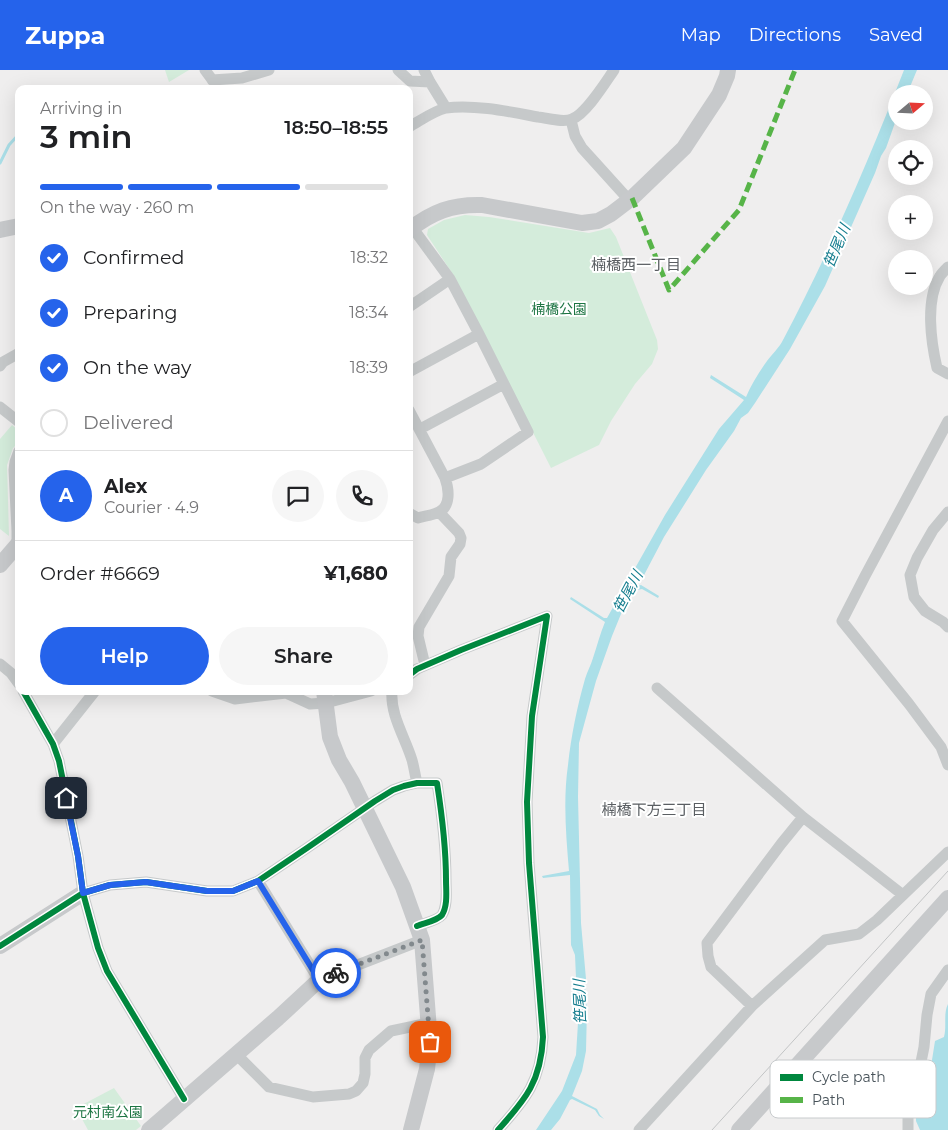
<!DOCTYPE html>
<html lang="en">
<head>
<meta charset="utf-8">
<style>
  :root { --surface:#fff; --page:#f6f6f6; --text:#202124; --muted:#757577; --line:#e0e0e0; --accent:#2563eb }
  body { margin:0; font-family:Montserrat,"Noto Sans JP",sans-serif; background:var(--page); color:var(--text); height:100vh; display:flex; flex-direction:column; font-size:19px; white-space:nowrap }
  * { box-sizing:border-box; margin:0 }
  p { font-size:16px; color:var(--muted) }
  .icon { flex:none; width:28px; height:28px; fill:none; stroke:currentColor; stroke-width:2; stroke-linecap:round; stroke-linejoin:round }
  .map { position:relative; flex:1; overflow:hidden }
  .details { position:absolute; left:15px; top:15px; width:398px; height:610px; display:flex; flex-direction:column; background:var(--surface); border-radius:10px; box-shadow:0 5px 20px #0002 }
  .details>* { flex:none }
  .needle { width:32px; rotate:71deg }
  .fabs { position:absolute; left:888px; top:15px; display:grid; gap:10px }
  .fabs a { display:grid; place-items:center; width:45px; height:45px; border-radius:50%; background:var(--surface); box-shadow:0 5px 20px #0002; font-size:25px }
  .pin { position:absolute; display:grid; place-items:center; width:42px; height:42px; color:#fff; margin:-21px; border-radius:10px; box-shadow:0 2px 8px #0006 }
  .courier { position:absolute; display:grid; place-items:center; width:50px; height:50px; margin:-25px; border:4px solid #2563eb; border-radius:50%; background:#fff; color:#222; box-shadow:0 1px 6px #0007 }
  .headline em { font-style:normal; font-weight:600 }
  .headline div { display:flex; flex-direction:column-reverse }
  .headline { display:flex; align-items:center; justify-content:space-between; height:85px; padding:0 25px }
  h1 { font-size:32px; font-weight:600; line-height:38px }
  .bar { display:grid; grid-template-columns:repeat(4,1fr); gap:8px 5px; align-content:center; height:60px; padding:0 25px }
  .bar i { height:6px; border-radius:4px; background:var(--line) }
  .bar .on { background:var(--accent) }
  .bar p { grid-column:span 4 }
  .line { display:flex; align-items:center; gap:12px; padding:0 25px; border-top:1px solid var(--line) }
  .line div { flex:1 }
  .round { display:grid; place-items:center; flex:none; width:52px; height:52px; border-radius:26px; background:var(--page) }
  ol { padding:0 25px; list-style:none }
  li { display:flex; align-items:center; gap:15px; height:55px }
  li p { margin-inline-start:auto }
  li .icon { padding:5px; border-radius:50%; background:var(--accent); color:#fff; stroke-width:4 }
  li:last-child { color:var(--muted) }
  li i { width:28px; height:28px; border:2px solid var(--line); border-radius:50% }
  .button { display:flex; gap:10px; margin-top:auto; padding:10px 25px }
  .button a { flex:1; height:58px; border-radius:30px; background:var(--accent); color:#fff; font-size:20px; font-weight:600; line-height:58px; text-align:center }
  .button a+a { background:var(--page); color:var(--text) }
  header { display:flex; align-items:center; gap:30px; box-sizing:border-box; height:70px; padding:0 25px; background:var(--accent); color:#fff }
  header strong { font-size:24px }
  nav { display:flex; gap:28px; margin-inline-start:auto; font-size:18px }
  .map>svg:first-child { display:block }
  .green { fill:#d4ecdb }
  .water { fill:#abdfe8 }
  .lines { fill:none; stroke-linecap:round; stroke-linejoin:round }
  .stream { stroke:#abdfe8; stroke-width:3 }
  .street { stroke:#c6c9ca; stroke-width:11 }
  .secondary { stroke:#c7c9cb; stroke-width:16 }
  .tram { stroke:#c2c4c5; stroke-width:1 }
  .quiet { stroke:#57b448; stroke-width:5; stroke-dasharray:10 5; stroke-linecap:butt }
  .cycleway-casing { stroke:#fff; stroke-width:9 }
  .cycleway { stroke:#00873e; stroke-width:6 }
  .done { stroke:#82898d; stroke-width:5; stroke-dasharray:0 9 }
  .route { stroke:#2563eb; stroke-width:6 }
  .labels { text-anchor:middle; stroke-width:4; stroke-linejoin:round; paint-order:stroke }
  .park-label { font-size:14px; fill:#1d7543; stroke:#fff }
  .water-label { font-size:15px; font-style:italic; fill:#167e8f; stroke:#fff }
  .neighbourhood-label { font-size:15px; fill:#5a5e62; stroke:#fff }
  .key { fill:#fff; stroke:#c8cbcd; stroke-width:1 }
  .key-label { font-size:14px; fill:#475259 }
</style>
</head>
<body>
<header>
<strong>Zuppa</strong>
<nav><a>Map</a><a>Directions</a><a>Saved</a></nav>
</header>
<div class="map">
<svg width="948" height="1060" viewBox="0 0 948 1060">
  <rect width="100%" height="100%" fill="#efeeee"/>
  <path class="green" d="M165 0H189L169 12Z
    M465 145 489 147 589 163 610 158 616 167 657 270 658 279 652 294 635 314 611 351 599 375 551 398 454 206 427 165 428 159 444 150Z
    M12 355 19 361V372L13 378 7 395 9 466 0 459V369Z
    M114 1018 141 1056 136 1060H88L76 1038Z"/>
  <path class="water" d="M904 0H917L907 24H896V50L886 78 881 86 875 103 825 216 790 279 755 333 748 343 741 348 734 361 706 400 664 467 643 507 640 508 637 516 641 515 659 526 658 528 642 519 632 521 630 522 612 566 596 611 579 673 578 727 581 853 586 909 585 924 587 938 586 981 582 1001 572 1026 597 1039 600 1045 604 1049 599 1046 595 1040 572 1029 570 1030 560 1049 551 1060H536L562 1021 576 985 578 953 575 885 571 875 570 805 543 808 542 806 569 801C566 766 563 730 568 695 571 667 577 637 585 609 587 602 591 595 593 588 597 576 600 564 605 552L570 529 571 527 604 548H607L665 445 719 359 744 330 710 308 711 305 746 327C751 315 759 302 767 291 772 284 779 278 783 270 829 183 868 92 904 0Z
    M948 934V1060H920L916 1051V1045L925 1012V1004L932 990 935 971 944 967C947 956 943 944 948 934Z"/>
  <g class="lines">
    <path class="stream" d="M0 93 9 75 19 64"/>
    <path class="street" d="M205 0 219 19
      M398 0 410 11 430 12
      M424 0 430 12 446 38
      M212 10 242 8 269 0
      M571 50 575 66 582 78 629 130
      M409 57C420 51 433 41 446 38 474 34 511 42 538 47 548 48 563 53 572 49 586 44 605 13 614 0
      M412 157 450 209 479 264 528 362 481 394 445 408
      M948 197C945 200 942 203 940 206 925 230 931 272 937 298L948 304
      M409 237 450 209
      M0 296 3 292 19 283
      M409 302 479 264
      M0 337 19 352
      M409 340 445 408C449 419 451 436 439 442 433 445 425 446 418 448L409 443
      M948 351 865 506 842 551 909 634 941 677 948 695
      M420 359 504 314
      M948 442 933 460 917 488 910 505 914 527 925 541 943 552 948 557
      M17 475V461L14 400 15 392 19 381
      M0 594 11 603 19 614
      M425 595 418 566 419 557 449 506 451 487 460 474 461 468 459 463 439 442
      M409 605 417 599 461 580 547 546 532 646 527 732 529 793 543 967C541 1011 526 1029 498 1060
      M657 618 803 747 903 825
      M23 621 53 674 59 691 78 786 83 823 98 878 107 901 184 1029
      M212 621 235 629 286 623 310 634 326 633 371 621
      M392 621C390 645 405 667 412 690 414 697 415 705 417 713
      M53 674 95 621
      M258 811 319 910 422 870
      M83 823 110 815 146 812 207 821H233L258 811 307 778 375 731 393 720 404 716 417 713H437C442 745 446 777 446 810 446 821 448 835 442 845 437 851 424 853 417 856
      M752 936 711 897 708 886 707 873 781 774 803 747
      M236 984 269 1017 313 1027 349 1024 356 1021 363 1013 365 1004V988L369 980 391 961 429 953
      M639 1060 752 936 825 870 859 864 877 850 948 782
      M908 1060V1039L919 1002 924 977 927 945 931 924 948 900"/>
    <path class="secondary" d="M0 160 19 156
      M409 160C432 142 452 134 482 135L582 153 598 151 611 144 632 128 684 78 719 25 727 6 728 0
      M0 495 19 473
      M324 621 330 667 339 690 352 712 403 817 422 870 430 972 427 999 411 1060
      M0 876 83 823
      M149 1060 278 948 319 910
      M739 1060 948 828"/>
    <path class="tram" d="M712 1060 948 801"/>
    <path class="quiet" d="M632 128 669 220 739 140 795 0"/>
    <defs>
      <path id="cycleway" d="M409 605 417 599 461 580 547 546 532 646 527 732 529 793 543 967C541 1011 526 1029 498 1060
        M23 621 53 674 59 691 78 786 83 823 98 878 107 901 184 1029
        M0 876 83 823 110 815 146 812 207 821H233L258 811 307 778 375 731 393 720 404 716 417 713H437C442 745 446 777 446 810 446 821 448 835 442 845 437 851 424 853 417 856"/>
    </defs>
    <use href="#cycleway" class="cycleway-casing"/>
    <use href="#cycleway" class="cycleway"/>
  </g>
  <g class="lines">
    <path class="done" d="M336 903 422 870 430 972"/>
    <path class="route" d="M66 728 78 786 83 823 110 815 146 812 207 821H233L258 811 319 910 336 903"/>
  </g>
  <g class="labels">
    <g class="park-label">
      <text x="559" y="244">楠橋公園</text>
      <text x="108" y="1047">元村南公園</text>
    </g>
    <g class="water-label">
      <text transform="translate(837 176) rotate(-67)" y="5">笹尾川</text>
      <text transform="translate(628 522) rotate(-62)" y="5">笹尾川</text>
      <text transform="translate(580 932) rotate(-92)" y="5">笹尾川</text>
    </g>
    <g class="neighbourhood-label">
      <text x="636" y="200">楠橋西一丁目</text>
      <text x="654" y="745">楠橋下方三丁目</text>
    </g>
  </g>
  <rect x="770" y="990" width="166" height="58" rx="8" class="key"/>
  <rect x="780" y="1004" width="23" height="7" fill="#00873e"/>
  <rect x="780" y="1027" width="23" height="6" fill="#57b448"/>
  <g class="key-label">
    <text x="812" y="1012">Cycle path</text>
    <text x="812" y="1035">Path</text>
  </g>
</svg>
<div class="fabs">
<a><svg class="needle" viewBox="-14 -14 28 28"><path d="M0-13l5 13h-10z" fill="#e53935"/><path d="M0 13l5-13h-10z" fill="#757577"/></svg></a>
<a><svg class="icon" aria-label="locate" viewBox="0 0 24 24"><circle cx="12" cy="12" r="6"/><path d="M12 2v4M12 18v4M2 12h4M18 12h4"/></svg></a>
<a>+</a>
<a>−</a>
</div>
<div class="pin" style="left:430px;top:972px;background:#ea580c"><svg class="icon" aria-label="bag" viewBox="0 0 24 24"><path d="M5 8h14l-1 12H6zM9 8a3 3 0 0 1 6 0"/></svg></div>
<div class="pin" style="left:66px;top:728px;background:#1f2937"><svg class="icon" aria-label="home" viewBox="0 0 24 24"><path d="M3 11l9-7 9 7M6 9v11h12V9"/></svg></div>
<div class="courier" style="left:336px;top:903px"><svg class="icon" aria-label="bike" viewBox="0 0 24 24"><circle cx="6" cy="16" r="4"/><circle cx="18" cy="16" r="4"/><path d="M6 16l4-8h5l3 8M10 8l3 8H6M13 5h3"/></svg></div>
<section class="details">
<div class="headline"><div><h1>3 min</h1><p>Arriving in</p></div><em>18:50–18:55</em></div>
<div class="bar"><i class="on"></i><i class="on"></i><i class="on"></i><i></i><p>On the way · 260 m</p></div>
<ol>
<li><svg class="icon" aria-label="check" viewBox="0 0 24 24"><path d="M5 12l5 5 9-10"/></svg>Confirmed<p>18:32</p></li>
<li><svg class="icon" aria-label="check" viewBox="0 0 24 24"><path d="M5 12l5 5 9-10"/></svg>Preparing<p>18:34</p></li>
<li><svg class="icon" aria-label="check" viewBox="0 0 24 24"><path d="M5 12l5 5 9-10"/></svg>On the way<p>18:39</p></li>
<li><i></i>Delivered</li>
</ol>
<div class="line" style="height:90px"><b class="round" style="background:var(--accent);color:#fff">A</b><div><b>Alex</b><p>Courier · 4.9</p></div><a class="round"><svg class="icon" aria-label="chat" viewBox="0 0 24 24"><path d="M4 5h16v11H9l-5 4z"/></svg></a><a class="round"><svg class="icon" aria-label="phone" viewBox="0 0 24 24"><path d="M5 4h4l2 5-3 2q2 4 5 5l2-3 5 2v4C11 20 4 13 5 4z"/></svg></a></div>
<div class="line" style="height:65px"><div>Order #6669</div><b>¥1,680</b></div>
<div class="button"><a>Help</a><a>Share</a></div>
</section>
</div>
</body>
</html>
